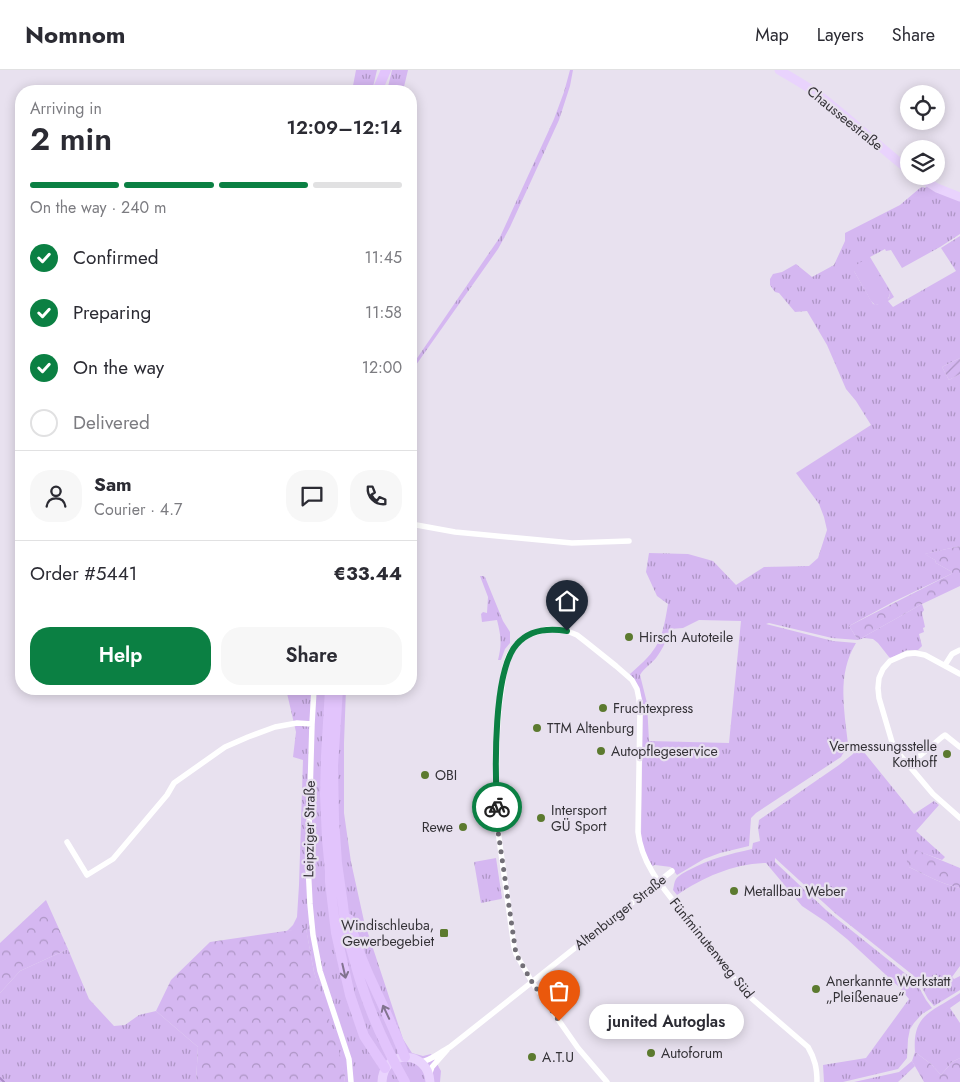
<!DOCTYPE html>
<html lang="en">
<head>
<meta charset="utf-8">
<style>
  :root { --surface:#fff; --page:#f7f7f7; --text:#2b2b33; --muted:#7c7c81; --line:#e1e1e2; --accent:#0b8043 }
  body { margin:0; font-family:Jost,sans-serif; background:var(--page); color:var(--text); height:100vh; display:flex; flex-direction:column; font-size:19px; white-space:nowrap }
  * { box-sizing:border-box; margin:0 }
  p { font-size:16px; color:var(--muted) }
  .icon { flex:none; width:28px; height:28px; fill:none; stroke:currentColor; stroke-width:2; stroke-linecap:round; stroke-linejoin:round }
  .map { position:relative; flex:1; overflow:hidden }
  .details { position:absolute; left:15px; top:15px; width:402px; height:610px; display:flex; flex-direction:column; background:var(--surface); border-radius:20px; box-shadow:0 2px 12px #0003 }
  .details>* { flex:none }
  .tools { position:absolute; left:900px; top:15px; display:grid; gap:10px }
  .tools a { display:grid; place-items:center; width:45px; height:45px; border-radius:50%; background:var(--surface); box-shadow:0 2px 12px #0003; font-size:25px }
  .pin { position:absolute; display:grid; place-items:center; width:42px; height:42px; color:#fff; margin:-51px -21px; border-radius:50% 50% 50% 0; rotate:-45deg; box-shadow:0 0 5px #0007 }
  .pin .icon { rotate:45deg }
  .courier { position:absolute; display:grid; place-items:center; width:50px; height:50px; margin:-25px; border:4px solid #0b8043; border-radius:50%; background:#fff; color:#222; box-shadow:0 1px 6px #0007 }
  .bubble { position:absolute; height:35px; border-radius:18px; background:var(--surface); box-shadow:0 2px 12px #0003; font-size:16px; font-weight:600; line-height:35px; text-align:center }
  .overview em { font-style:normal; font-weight:600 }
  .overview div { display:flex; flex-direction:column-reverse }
  .overview { display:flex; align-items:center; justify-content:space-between; height:85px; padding:0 15px }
  h1 { font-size:32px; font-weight:600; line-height:38px }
  .bar { display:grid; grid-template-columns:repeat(4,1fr); gap:8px 5px; align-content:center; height:60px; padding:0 15px }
  .bar i { height:6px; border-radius:4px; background:var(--line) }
  .bar .current { background:var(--accent) }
  .bar p { grid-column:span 4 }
  .line { display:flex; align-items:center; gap:12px; padding:0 15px; border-top:1px solid var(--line) }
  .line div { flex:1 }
  .round { display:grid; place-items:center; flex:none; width:52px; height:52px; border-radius:20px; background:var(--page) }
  ol { padding:0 15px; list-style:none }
  li { display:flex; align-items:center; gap:15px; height:55px }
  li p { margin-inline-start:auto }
  li .icon { padding:5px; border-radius:50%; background:var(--accent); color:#fff; stroke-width:4 }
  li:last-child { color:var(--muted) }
  li i { width:28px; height:28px; border:2px solid var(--line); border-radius:50% }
  .primary-button { display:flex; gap:10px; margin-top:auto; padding:10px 15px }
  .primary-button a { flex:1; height:58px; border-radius:20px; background:var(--accent); color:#fff; font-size:20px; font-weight:600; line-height:58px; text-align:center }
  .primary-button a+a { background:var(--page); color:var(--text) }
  header { display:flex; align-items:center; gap:30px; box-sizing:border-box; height:70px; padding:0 25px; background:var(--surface); border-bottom:1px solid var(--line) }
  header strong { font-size:24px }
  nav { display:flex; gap:28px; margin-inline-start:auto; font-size:18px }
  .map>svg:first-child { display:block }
  .grass { fill:url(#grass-tufts); fill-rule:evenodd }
  .forest { fill:url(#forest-crowns) }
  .garden { fill:url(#garden-furrows) }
  .pitch { fill:#d5b7f1 }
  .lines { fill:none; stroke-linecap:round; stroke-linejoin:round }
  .stream { stroke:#a98bc6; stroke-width:2 }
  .minor { stroke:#fff; stroke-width:5.5 }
  .primary { stroke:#e9d3fd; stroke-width:9 }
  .trunk { stroke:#e2c4fc; stroke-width:10 }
  .oneway { stroke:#82738f }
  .done { stroke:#726f77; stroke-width:5; stroke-dasharray:0 9 }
  .route { stroke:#0b8043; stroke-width:6 }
  .poi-dot { fill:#5c7a2f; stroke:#e8e1ef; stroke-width:2 }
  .labels { text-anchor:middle; stroke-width:4.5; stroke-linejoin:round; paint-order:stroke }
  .street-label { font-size:14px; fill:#333136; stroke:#e8e1ef }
  .poi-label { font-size:14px; fill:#333136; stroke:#e8e1ef; text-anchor:start }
</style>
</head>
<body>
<header>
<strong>Nomnom</strong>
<nav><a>Map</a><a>Layers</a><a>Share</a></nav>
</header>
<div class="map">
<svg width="960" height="1012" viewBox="0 0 960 1012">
  <defs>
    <pattern id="grass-tufts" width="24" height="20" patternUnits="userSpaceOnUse" patternTransform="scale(1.25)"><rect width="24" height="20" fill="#d5b7f1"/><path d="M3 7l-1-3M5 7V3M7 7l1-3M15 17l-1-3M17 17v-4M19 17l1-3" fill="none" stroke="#ad95c4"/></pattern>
    <pattern id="forest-crowns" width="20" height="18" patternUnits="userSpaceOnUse" patternTransform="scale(1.25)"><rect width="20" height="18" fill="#d5b7f1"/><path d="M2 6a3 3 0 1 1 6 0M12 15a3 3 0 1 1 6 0" fill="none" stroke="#ad95c4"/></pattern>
    <pattern id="garden-furrows" width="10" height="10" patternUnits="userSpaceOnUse" patternTransform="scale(1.25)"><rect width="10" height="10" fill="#d5b7f1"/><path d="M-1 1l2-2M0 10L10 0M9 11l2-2" fill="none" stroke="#ad95c4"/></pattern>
  </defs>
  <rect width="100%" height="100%" fill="#e8e1ef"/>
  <path class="grass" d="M356 0H377L372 21H352Z
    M392 0H408L403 21H387Z
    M570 0H573L570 16 559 50 510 157 498 179 411 302V297L500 167 554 49 564 22Z
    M927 116 960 131V164L940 177 902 198 891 180 886 181 885 179 870 187 894 227 888 231 893 237 956 201 941 178 960 166V288L942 297 949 310 960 304V476L925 484 935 490 936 493 952 502 951 504 893 532 849 556 858 570 922 534 924 540 922 543 925 557 923 558 924 562 919 564 922 576 918 580H907L891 588 889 587 878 573 873 569 864 568 858 570 832 568 769 553 766 554 833 571 856 573C837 604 844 639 848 674L845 680 841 687 756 743 751 748 749 776 720 783 704 789 677 805 671 797 655 795 652 796 644 781 641 767 643 632 639 621 630 604C659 579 662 571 668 534L657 526 646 502 649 483 688 484 713 491 736 515 764 497 809 496 818 488 827 460 824 447 819 434 796 403 871 355 856 331 846 319 827 275 807 241 795 242 779 223 775 222 770 215V209L773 204 782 202 796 194 812 207 834 195 845 171V163L900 135 920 118 923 117 925 118ZM854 201 890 223 889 228 877 235 873 234ZM699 550 741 551 729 673 649 671 647 633 640 605C644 598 651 594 656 588 663 579 667 569 670 559L683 558Z
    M480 506H483L485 507 503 551 510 562V573L505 579 501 590H498C502 574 501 566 497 550L482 552 481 544 483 542 487 543 488 527Z
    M286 619H346L344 673V743L351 792 364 851 403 969 412 983 423 986 431 984 441 1001 440 1012H344L345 1006 314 902 306 859 287 861 293 855 297 847 299 815 303 690 293 687 296 662Z
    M859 676 914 744 934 731 939 735 916 761 945 787 942 790 909 778V797C925 805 942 814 960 818V896L952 907 954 909 960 906V920L934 936 928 929 919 912 914 906 836 844 775 788V792L826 840 916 912 926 930 932 938 922 944 914 953 910 959 908 969 907 988 898 999 843 1012H824L823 995 866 988 909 929 899 917 847 869 826 852 802 836 766 793C733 794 704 807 677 825L673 820C674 816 674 812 676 809 679 805 685 802 689 800 709 789 730 784 752 779L753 773 760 771 758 758 759 750 839 695 853 684Z
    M496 788 502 828 501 829 481 833 474 792Z
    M68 879 89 929 114 956 125 955 139 945 156 941 198 977 196 1012H0V923L20 901Z
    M960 923V931L950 938 960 953V988L952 992 941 1005 931 994 915 982C912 943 933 942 960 923Z
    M912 991 915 996 898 1012H854L899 1002Z"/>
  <path class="forest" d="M960 476V516L922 534 858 570 849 556 951 504 952 502 936 493 935 490 924 484Z
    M909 777 960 798V818C942 814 925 805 909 797 906 790 905 783 909 777Z
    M46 830 68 879 20 901 0 923V873Z
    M306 858 314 902 338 977 345 1006 344 1012H196L198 977 156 941 171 910 210 872Z
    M915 982 931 994 941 1005 952 992 960 988V1012H924L912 991Z"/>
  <path class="garden" d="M960 288V304L949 310 942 297Z"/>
  <path class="pitch" d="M865 190 871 192 890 223C889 231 882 235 875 235L871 231 854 201C854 194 860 193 865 190Z"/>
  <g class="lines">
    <path class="stream" d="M0 1008 4 1012"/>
    <path class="minor" d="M411 454 455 462 572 473 629 471
      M945 595 952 584 960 580
      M960 604 925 585 915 583 906 584 890 591 883 599 879 608 878 618 879 628 892 672 900 685 933 724 960 748
      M314 619 312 654 308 794 310 834 313 865 320 901 349 989 351 1012
      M909 695 942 667 945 665 960 677
      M67 772 87 805 113 789 167 725 174 713 225 677 248 667 275 657 297 653 312 654
      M420 992C431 991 440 982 450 977L672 801
      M429 1005 432 997 447 980
      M607 1012 578 978 532 912 516 884 514 877 498 761 496 725 497 667 499 638 505 597 509 585 516 575 521 570 531 564 548 559 567 561 577 565 586 572 616 596 632 610 637 619 639 629 640 639 638 762C642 797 666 821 687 848 705 871 722 894 740 916L750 927 808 977C815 989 817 998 817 1012"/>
    <path class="primary" d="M779 0C798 11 817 22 834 37 859 57 883 80 909 100
      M918 106 937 118 960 127
      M382 1012C383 979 428 979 430 1012"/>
    <path class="trunk" d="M377 21 386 0
      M330 619 326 686 325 724 327 769 330 801V812L336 863 350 925 364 966 385 998
      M338 619 333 696 334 749 337 793 343 835 346 862
      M349 849C354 867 360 885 367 901 380 930 394 958 405 987
      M344 858C351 874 355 895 361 913 372 947 387 980 405 1012"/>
  </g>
  <defs><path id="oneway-shaft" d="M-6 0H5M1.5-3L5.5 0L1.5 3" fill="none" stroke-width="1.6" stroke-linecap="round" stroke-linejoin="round" transform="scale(1.25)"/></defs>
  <g class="oneway">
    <use href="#oneway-shaft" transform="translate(344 901) rotate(77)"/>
    <use href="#oneway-shaft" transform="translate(386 942) rotate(-115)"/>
  </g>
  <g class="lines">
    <path class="done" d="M497 737 498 761 516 884 532 912 559 951"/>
    <path class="route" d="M497 737C495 700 493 600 517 574 530 559 549 558 567 561"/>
  </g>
  <g class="poi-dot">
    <circle cx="629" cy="567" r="5"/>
    <circle cx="603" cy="638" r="5"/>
    <circle cx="537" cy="658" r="5"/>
    <circle cx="601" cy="681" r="5"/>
    <circle cx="947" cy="684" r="5"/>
    <circle cx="425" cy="705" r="5"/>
    <circle cx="541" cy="748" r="5"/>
    <circle cx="463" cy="757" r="5"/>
    <circle cx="734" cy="821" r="5"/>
    <rect x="439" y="858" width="10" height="10" rx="2.5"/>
    <circle cx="816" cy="919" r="5"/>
    <circle cx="651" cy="983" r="5"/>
    <circle cx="532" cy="987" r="5"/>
  </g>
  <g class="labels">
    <g class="street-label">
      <text transform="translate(845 48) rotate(39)" y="5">Chausseestraße</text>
      <text transform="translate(309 759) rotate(-89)" y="5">Leipziger Straße</text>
      <text transform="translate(620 842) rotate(-38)" y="5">Altenburger Straße</text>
      <text transform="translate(712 878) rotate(51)" y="5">Fünfminutenweg Süd</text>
    </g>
    <g class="poi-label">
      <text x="639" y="572">Hirsch Autoteile</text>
      <text x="613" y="643">Fruchtexpress</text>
      <text x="547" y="663">TTM Altenburg</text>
      <text x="937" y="681" text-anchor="end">Vermessungsstelle<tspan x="937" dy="16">Kotthoff</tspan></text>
      <text x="611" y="686">Autopflegeservice</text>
      <text x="435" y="710">OBI</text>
      <text x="551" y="745">Intersport<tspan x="551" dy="16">GÜ Sport</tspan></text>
      <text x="453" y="762" text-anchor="end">Rewe</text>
      <text x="744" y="826">Metallbau Weber</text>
      <text x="434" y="860" text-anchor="end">Windischleuba,<tspan x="434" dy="16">Gewerbegebiet</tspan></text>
      <text x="826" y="916">Anerkannte Werkstatt<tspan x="826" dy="16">„Pleißenaue“</tspan></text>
      <text x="661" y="988">Autoforum</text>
      <text x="542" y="992">A.T.U</text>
    </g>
  </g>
</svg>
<div class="tools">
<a><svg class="icon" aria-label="locate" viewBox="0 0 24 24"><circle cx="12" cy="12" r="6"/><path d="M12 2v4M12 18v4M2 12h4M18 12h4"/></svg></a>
<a><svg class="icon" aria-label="layers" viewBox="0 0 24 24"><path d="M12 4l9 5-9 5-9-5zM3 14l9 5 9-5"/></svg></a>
</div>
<div class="pin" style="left:559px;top:951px;background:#ea580c"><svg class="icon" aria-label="bag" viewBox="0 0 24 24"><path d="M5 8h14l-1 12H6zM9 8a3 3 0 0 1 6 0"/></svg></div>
<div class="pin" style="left:567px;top:561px;background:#1f2937"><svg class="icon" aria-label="home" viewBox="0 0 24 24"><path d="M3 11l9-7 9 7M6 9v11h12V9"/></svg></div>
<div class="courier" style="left:497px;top:737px"><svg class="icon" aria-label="bike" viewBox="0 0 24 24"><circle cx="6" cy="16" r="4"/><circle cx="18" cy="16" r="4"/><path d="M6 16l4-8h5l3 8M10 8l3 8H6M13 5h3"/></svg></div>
<div class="bubble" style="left:589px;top:934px;width:155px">junited Autoglas</div>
<section class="details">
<div class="overview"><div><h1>2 min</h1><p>Arriving in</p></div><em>12:09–12:14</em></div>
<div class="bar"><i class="current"></i><i class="current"></i><i class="current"></i><i></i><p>On the way · 240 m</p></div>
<ol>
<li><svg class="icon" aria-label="check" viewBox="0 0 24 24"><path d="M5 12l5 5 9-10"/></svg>Confirmed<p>11:45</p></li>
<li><svg class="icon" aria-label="check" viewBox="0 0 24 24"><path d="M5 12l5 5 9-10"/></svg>Preparing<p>11:58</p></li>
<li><svg class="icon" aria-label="check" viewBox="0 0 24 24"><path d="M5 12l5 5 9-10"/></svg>On the way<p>12:00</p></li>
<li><i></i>Delivered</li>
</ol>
<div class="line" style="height:90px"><a class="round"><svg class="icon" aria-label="person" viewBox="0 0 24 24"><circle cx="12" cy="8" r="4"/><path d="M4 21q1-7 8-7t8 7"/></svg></a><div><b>Sam</b><p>Courier · 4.7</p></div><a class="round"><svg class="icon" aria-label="chat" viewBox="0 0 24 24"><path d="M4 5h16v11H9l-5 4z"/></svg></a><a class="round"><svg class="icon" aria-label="phone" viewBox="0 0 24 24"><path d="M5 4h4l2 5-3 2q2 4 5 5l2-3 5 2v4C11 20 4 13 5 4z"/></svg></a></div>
<div class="line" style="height:65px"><div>Order #5441</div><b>€33.44</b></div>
<div class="primary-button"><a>Help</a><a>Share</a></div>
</section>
</div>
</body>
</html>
